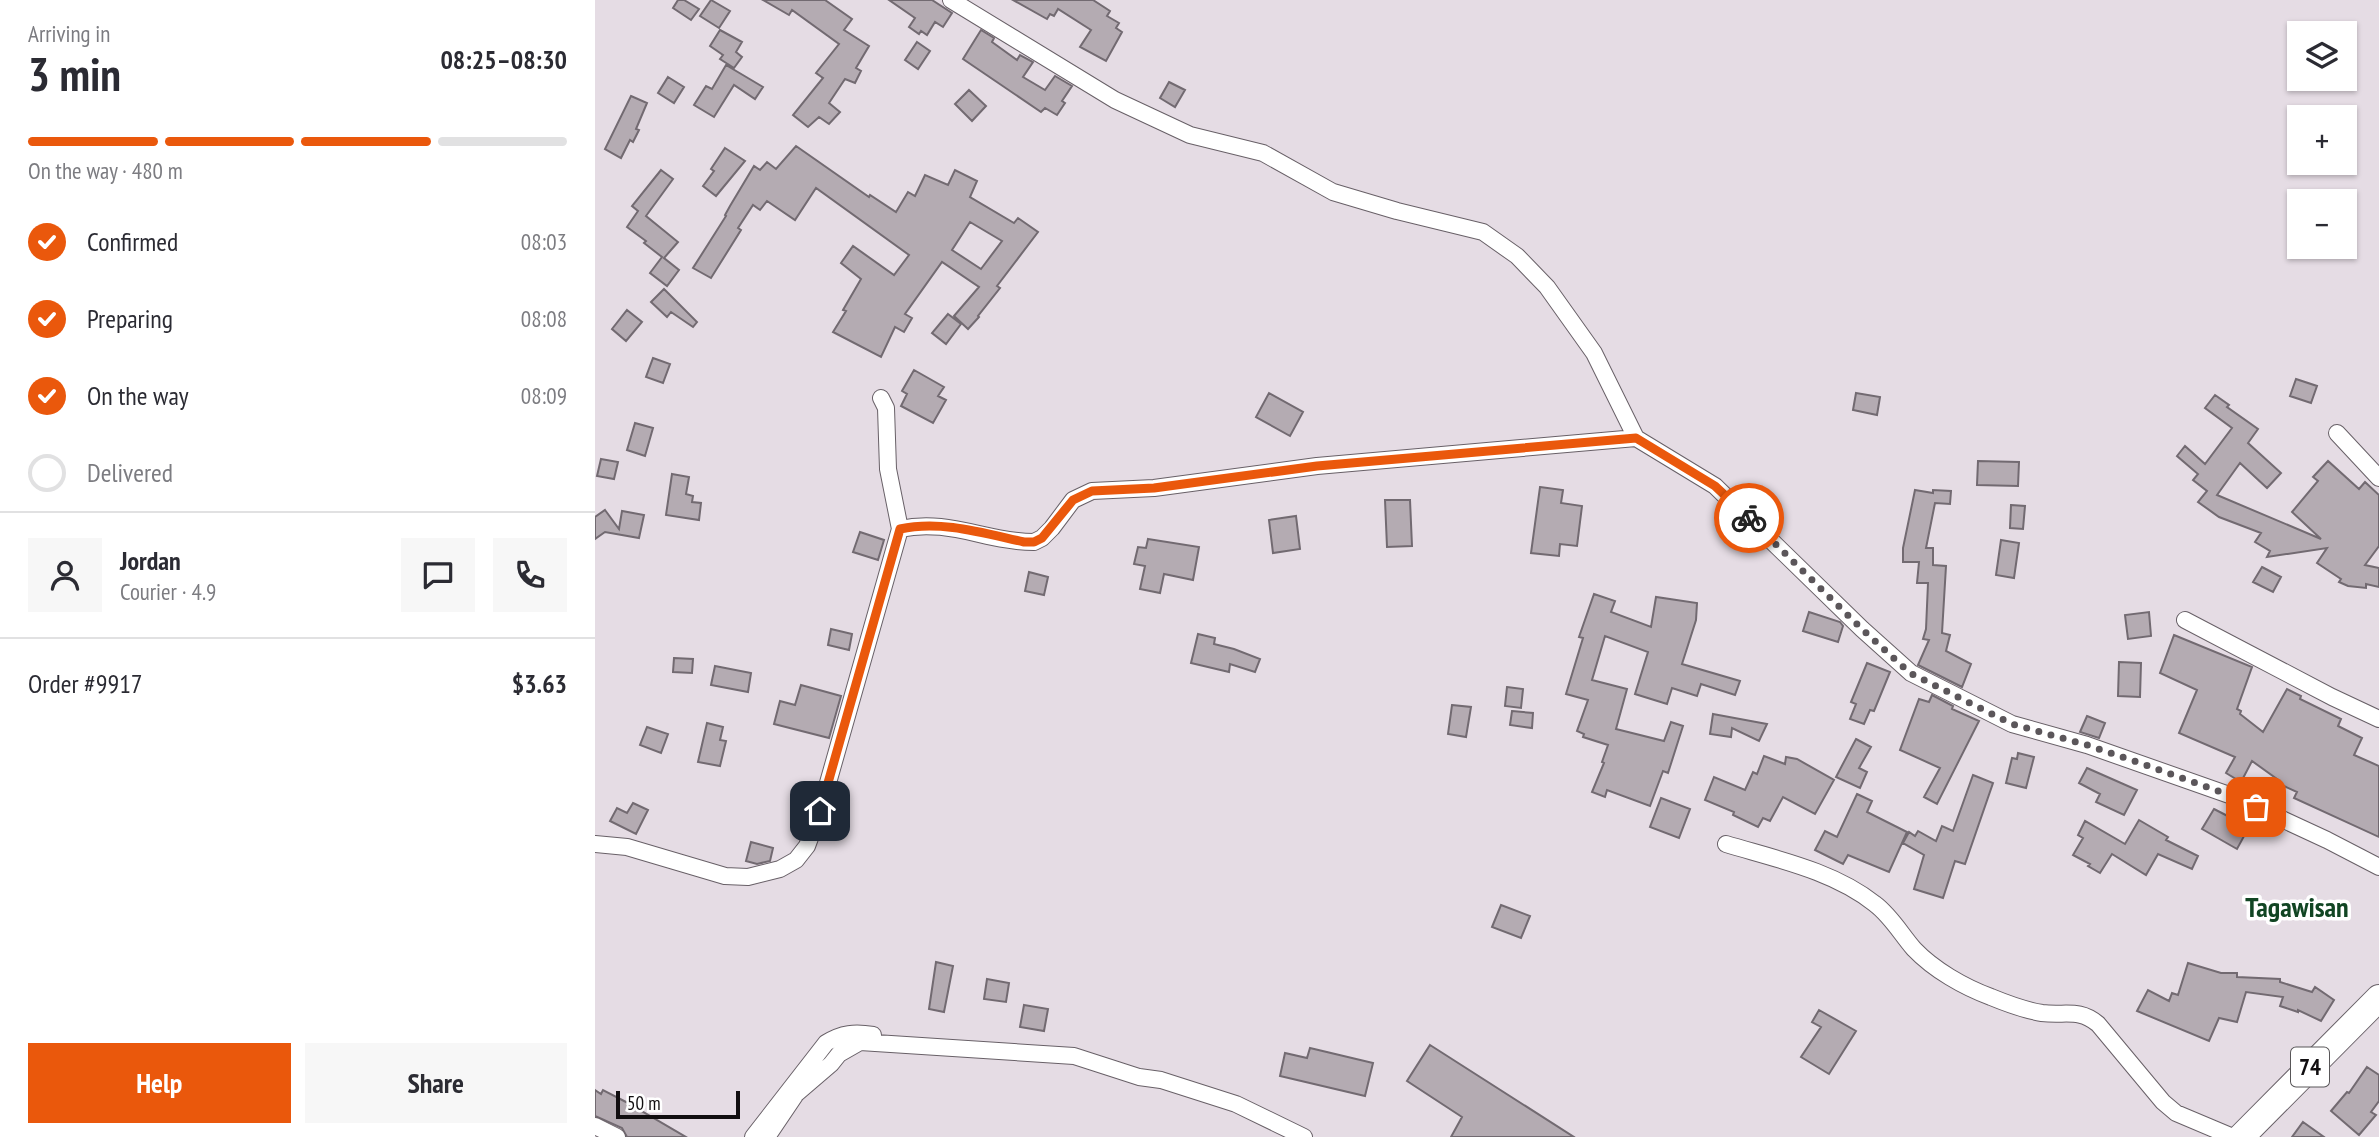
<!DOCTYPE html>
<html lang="en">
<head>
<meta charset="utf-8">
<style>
  :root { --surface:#fff; --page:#f7f7f7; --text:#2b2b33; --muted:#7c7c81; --line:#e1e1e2; --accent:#ea580c }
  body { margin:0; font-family:"PT Sans Narrow",sans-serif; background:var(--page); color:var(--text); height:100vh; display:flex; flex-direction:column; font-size:26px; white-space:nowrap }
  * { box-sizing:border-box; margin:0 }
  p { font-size:23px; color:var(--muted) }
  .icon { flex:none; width:38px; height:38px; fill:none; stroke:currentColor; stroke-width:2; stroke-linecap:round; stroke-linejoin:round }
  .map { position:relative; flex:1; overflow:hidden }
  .details { display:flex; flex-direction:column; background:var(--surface); width:595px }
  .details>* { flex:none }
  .fabs { position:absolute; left:1692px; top:21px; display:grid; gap:14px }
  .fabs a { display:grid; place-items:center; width:70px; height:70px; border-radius:0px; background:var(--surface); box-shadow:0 2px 5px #0004; font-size:35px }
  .scale { position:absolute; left:21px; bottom:18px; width:124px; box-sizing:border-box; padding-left:7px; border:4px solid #110e10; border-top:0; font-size:19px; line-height:24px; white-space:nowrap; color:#110e10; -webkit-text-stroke:5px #fff; paint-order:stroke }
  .pin { position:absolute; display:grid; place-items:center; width:60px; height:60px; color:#fff; margin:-30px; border-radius:14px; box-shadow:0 4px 10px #0006 }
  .courier { position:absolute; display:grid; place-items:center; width:70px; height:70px; margin:-35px; border:5px solid #ea580c; border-radius:50%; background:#fff; color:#222; box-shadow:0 2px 9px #0007 }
  .overview em { font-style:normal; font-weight:600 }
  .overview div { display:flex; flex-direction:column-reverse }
  .overview { display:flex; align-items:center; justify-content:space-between; height:119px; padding:0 28px }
  h1 { font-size:46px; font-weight:600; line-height:52px }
  .bar { display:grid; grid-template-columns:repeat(4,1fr); gap:10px 7px; align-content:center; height:84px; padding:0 28px }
  .bar i { height:9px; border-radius:5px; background:var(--line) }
  .bar .active { background:var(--accent) }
  .bar p { grid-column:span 4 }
  .line { display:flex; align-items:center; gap:18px; padding:0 28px; border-top:2px solid var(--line) }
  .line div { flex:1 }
  .round { display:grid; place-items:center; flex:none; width:74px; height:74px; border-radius:0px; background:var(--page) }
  ol { padding:0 28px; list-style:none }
  li { display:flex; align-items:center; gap:21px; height:77px }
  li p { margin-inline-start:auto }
  li .icon { padding:7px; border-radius:50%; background:var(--accent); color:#fff; stroke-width:4 }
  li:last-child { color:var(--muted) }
  li i { width:38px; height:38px; border:4px solid var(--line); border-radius:50% }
  .button { display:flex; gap:14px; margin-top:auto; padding:14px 28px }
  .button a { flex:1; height:80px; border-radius:0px; background:var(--accent); color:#fff; font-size:28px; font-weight:600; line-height:80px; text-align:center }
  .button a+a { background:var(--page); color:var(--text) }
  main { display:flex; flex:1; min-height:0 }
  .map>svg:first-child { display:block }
  .building { fill:#b4abb2; stroke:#726a71; stroke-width:2; fill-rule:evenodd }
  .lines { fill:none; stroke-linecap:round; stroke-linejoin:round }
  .minor-casing { stroke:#686067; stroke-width:18 }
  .trunk-casing { stroke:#686067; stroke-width:28 }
  .minor { stroke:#fff; stroke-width:16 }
  .trunk { stroke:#fff; stroke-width:26 }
  .done { stroke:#5b565a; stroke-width:7; stroke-dasharray:0 12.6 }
  .route { stroke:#ea580c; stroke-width:9 }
  .labels { text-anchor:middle; stroke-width:7; stroke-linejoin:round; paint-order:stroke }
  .shield { fill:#fff; stroke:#585658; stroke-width:2 }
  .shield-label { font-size:23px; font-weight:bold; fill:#110e10 }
  .quarter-label { font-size:28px; font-weight:bold; fill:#114523; stroke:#fff }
</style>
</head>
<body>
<main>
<section class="details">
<div class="overview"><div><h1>3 min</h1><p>Arriving in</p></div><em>08:25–08:30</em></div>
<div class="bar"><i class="active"></i><i class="active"></i><i class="active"></i><i></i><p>On the way · 480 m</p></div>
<ol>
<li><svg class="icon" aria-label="check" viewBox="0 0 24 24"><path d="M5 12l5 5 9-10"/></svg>Confirmed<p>08:03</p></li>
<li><svg class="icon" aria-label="check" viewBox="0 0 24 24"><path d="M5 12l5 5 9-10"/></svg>Preparing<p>08:08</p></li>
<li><svg class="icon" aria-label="check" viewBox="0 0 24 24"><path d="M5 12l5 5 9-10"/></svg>On the way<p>08:09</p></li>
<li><i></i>Delivered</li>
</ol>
<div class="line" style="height:126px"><a class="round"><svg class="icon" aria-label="person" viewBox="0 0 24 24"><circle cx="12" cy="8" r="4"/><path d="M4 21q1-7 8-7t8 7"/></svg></a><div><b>Jordan</b><p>Courier · 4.9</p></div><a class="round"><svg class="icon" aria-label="chat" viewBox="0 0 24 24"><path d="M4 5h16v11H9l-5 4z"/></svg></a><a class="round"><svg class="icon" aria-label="phone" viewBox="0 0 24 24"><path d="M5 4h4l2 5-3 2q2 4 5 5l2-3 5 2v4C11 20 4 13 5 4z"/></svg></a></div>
<div class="line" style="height:91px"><div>Order #9917</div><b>$3.63</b></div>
<div class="button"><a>Help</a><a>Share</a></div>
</section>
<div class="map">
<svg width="1784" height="1137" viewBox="0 0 1784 1137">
  <rect width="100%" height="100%" fill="#e5dce4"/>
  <path class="building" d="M83 0H89L104 9 96 20 78 8Z
    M116 0 135 11 124 28 105 16Z
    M168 0H230L257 19 249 30 274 46 261 68 266 71 260 83 250 79 234 103 245 112 234 124 224 117 213 127 198 115 228 78 221 73 244 44 197 10 194 15Z
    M294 0H337L357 13 348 27 340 22 332 35 326 31 324 34 314 27 320 18Z
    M418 0H498L515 11 512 16 524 23 521 28 527 32 511 61 485 47 496 30 463 9 459 16 455 14 452 19Z
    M125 30 147 42 141 52 147 57 139 68 125 59 128 55 115 46Z
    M386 30 399 38 397 42 422 60 425 55 438 62 428 77 450 90 460 76 477 86 467 101 470 103 462 115 450 108 446 112 368 59Z
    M322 42 335 51 323 69 310 60Z
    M131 65 168 87 160 99 139 85 119 117 99 105 111 86 117 89Z
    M73 77 89 87 79 103 63 93Z
    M574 82 590 90 580 107 565 98Z
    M374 90 391 106 377 121 360 104Z
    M36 96 52 103 41 129 44 130 38 142 35 140 26 158 10 149Z
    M201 146 274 197 275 195 301 212 313 192 320 196 330 175 353 185 360 170 382 181 375 197 419 223 423 218 443 232 402 286 405 288 383 316 384 317 373 329 359 316 384 287 347 262 310 314 317 318 309 332 300 327 286 357 238 332 251 311 248 310 266 279 246 263 258 246 299 275 314 255 221 188 200 220 172 201 165 210 158 205 143 228 146 230 116 278 98 268 131 216 130 215 135 206 159 166 165 170 172 162 181 169ZM375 222 407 241 386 269 357 250Z
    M130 148 150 161 121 196 108 186 119 171 116 169Z
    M66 170 78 179 51 216 83 242 69 258 84 270 72 286 55 273 67 257 49 243 51 241 32 227 43 211 37 206Z
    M69 289 102 322 98 327 76 312 72 317 56 302Z
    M32 310 47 322 31 341 17 329Z
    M353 314 366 324 351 344 337 333Z
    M58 358 75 364 68 383 51 377Z
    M319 370 349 387 343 396 351 400 338 423 306 406 312 394 307 391Z
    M1701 379 1722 386 1716 403 1695 396Z
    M674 393 708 412 695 436 661 417Z
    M1261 393 1285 397 1282 415 1258 410Z
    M1620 395 1634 405 1632 407 1663 429 1653 443 1686 473 1672 488 1645 463 1622 495 1726 539 1697 512 1723 481 1718 477 1733 461 1764 489 1770 482 1784 495V546L1770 565 1784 568V587L1771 584V588L1753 586 1744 582 1746 579 1722 563 1732 548 1672 557 1675 551 1660 542 1666 533 1624 517 1603 502 1612 491 1598 480 1603 474 1582 456 1590 446 1610 464 1637 428 1610 408Z
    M40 423 58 428 50 456 32 450Z
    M6 459 23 462 19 479 2 476Z
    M1383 461 1424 462 1423 486 1382 485Z
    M77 474 94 477 91 494 98 496 97 502 106 503 104 520 71 515Z
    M945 487 968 490 966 503 987 506 982 546 965 544 964 556 936 553Z
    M1320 490 1338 493V490L1356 491 1355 504 1340 503 1331 548H1338V565L1351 566 1347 633 1355 635 1351 651 1376 664 1367 687 1323 665 1334 640 1328 639 1331 629 1333 583H1322L1324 562H1308V548Z
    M790 500H815L817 546 792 547Z
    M1416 505 1430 506 1428 529 1415 528Z
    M10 510 24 529 27 511 49 515 44 538 10 532 0 539V517Z
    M701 516 705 549 678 553 674 520Z
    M265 532 289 540 283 560 258 552Z
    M553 539 604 547 598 580 569 574 565 593 545 589 550 566 539 564 543 547 551 548Z
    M1406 540 1424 543 1419 578 1401 575Z
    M1667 567 1686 577 1678 592 1658 582Z
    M434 572 453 577 449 595 430 591Z
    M999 594 1020 601 1016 612 1056 627 1061 597 1102 603 1101 620 1087 664 1145 681 1140 695 1106 684 1102 696 1077 688 1072 704 1040 694 1053 652 1010 636 997 680 1032 689 1021 729 1069 741 1076 722 1088 726 1073 773 1068 771 1055 806 1012 790 1010 797 997 792 1009 763 1007 762 1013 745 988 737 989 734 982 731 993 700 971 694 988 638 984 637Z
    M1214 612 1245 622 1248 626 1243 642 1208 631Z
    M1554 612 1556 636 1533 639 1530 615Z
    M236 629 257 634 254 650 233 645Z
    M603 634 620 638 619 644 639 649 665 659 660 672 635 664 634 672 596 663Z
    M1579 635 1657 667 1642 709 1646 711 1645 714 1668 732 1692 689 1706 696 1705 699 1746 719 1743 726 1767 738 1759 755 1784 766V837L1699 798 1702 792 1680 782 1682 779 1657 761 1646 782 1631 773 1640 757 1584 733 1602 690 1565 673Z
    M79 658 98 659 97 673 78 672Z
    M1524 662 1546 663 1545 697 1523 696Z
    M1272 663 1295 672 1279 711 1275 710 1269 724 1255 719 1261 704 1256 702Z
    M120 666 156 673 153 692 116 685Z
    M206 685 246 696 234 738 179 724 185 701 200 705Z
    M912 687 928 689 926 708 910 706Z
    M1337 695 1358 706 1357 709 1384 721 1342 804 1329 797 1345 768 1305 750 1324 699 1334 702Z
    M857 705 876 707 871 737 853 734Z
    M917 711 938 713 937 728 915 725Z
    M1118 714 1172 724 1164 741 1137 728 1136 737 1115 734Z
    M1492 716 1510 723 1504 738 1485 732Z
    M112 723 128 727 125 740 131 741 125 766 103 762Z
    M52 727 73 734 66 753 45 745Z
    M1261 739 1276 747 1264 768 1272 772 1265 788 1241 777Z
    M1423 753 1439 757 1431 788 1411 783 1417 758 1422 759Z
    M1169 756 1190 764 1191 757 1202 759 1239 780 1220 814 1188 797 1175 821 1168 818 1163 827 1138 815 1139 812 1110 800 1119 777 1150 790 1158 772 1162 774Z
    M1492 768 1542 790 1529 815 1501 802 1505 794 1484 783Z
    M1378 775 1398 783 1370 864 1360 861 1348 898 1319 889 1329 855 1308 843 1314 832 1320 836 1323 831 1341 841 1347 826 1358 831Z
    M1262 794 1277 801 1272 812 1312 832 1294 872 1253 855 1248 864 1220 850 1230 831 1242 837Z
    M1066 798 1095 809 1084 838 1055 827Z
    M38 803 53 810 41 834 15 821 22 808 32 813Z
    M1619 809 1654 827 1642 849 1607 829Z
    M1544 820 1573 837 1571 840 1603 856 1597 869 1563 854 1551 875 1517 854 1505 873 1493 866 1495 864 1478 855 1488 838 1483 835 1490 821 1530 844Z
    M156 842 178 848 175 861 162 864 151 861Z
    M906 905 935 916 926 938 897 927Z
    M341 962 358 966 349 1012 334 1009Z
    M1593 963 1626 973H1642V977L1685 979V982L1717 992 1720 987 1739 1000 1726 1021 1703 1010V1012L1685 1006 1688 997 1651 992 1642 1022 1624 1018 1614 1041 1542 1011 1553 990 1574 1001 1577 993 1583 995Z
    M392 979 414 983 411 1002 389 999Z
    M429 1005 453 1009 449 1031 425 1027Z
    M1224 1010 1261 1031 1234 1074 1206 1057 1226 1027 1217 1022Z
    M835 1045 979 1137H856L867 1117 812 1081Z
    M715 1048 778 1063 770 1096 685 1076 690 1053 712 1058Z
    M1772 1067 1784 1075V1101L1776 1112 1781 1115 1764 1135 1736 1111 1752 1092 1754 1093Z
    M0 1090 6 1094 8 1090 31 1102 91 1137H32L27 1128 0 1116Z
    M1708 1122 1729 1137H1697Z"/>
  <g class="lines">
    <defs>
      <path id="minor" d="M356 0 520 100 595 135 668 153 738 192 802 211 888 232 922 256 952 287 999 353 1041 438 1120 486 1267 629 1316 673 1417 724 1492 745 1637 796 1732 840 1784 867
        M1742 433 1784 478
        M305 529C353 518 392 542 439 542L447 538 457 528 478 500 497 491 559 488 722 466 1041 438
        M1590 620 1737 697 1784 719
        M0 844 32 847 130 876 153 877 185 869 201 860 212 846 225 811 305 529 293 469 291 408 286 398
        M1131 844C1181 859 1239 871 1280 904 1296 916 1306 934 1319 949 1339 970 1369 987 1396 997 1413 1004 1429 1010 1447 1013 1470 1016 1484 1008 1503 1024L1568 1102 1581 1113 1638 1137
        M0 1126 22 1137
        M158 1137 231 1043C247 1033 260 1032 278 1035
        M172 1137 201 1094 236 1064 244 1054 265 1042 479 1056 544 1077 566 1080 641 1104 709 1137"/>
      <path id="trunk" d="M1646 1137 1784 998"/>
    </defs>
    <use href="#minor" class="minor-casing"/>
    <use href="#trunk" class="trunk-casing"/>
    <use href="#minor" class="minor"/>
    <use href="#trunk" class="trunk"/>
  </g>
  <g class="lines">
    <path class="done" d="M1154 518 1267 629 1315 673 1417 724 1492 745 1548 764 1637 796 1661 807"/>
    <path class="route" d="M225 811 305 529C346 520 388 533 429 542H439L447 538 478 500 497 491 559 488 722 466 1041 438 1120 486 1154 518"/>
  </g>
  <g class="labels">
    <rect class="shield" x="1696" y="1047.5" width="38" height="39" rx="5"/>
    <g class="shield-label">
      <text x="1715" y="1075">74</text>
    </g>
    <g class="quarter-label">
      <text x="1702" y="917">Tagawisan</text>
    </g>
  </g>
</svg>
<div class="fabs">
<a><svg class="icon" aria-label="layers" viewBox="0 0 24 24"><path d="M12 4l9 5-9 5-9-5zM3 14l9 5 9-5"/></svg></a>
<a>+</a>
<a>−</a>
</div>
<div class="scale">50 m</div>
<div class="pin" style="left:1661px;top:807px;background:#ea580c"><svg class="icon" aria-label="bag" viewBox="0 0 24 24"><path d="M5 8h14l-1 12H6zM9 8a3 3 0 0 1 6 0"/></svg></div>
<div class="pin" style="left:225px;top:811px;background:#1f2937"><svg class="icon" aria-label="home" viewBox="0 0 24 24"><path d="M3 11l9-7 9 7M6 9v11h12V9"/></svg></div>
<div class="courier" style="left:1154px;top:518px"><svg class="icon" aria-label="bike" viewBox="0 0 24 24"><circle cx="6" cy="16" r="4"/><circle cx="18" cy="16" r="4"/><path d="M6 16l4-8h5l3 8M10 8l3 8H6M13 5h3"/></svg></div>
</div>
</main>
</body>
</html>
